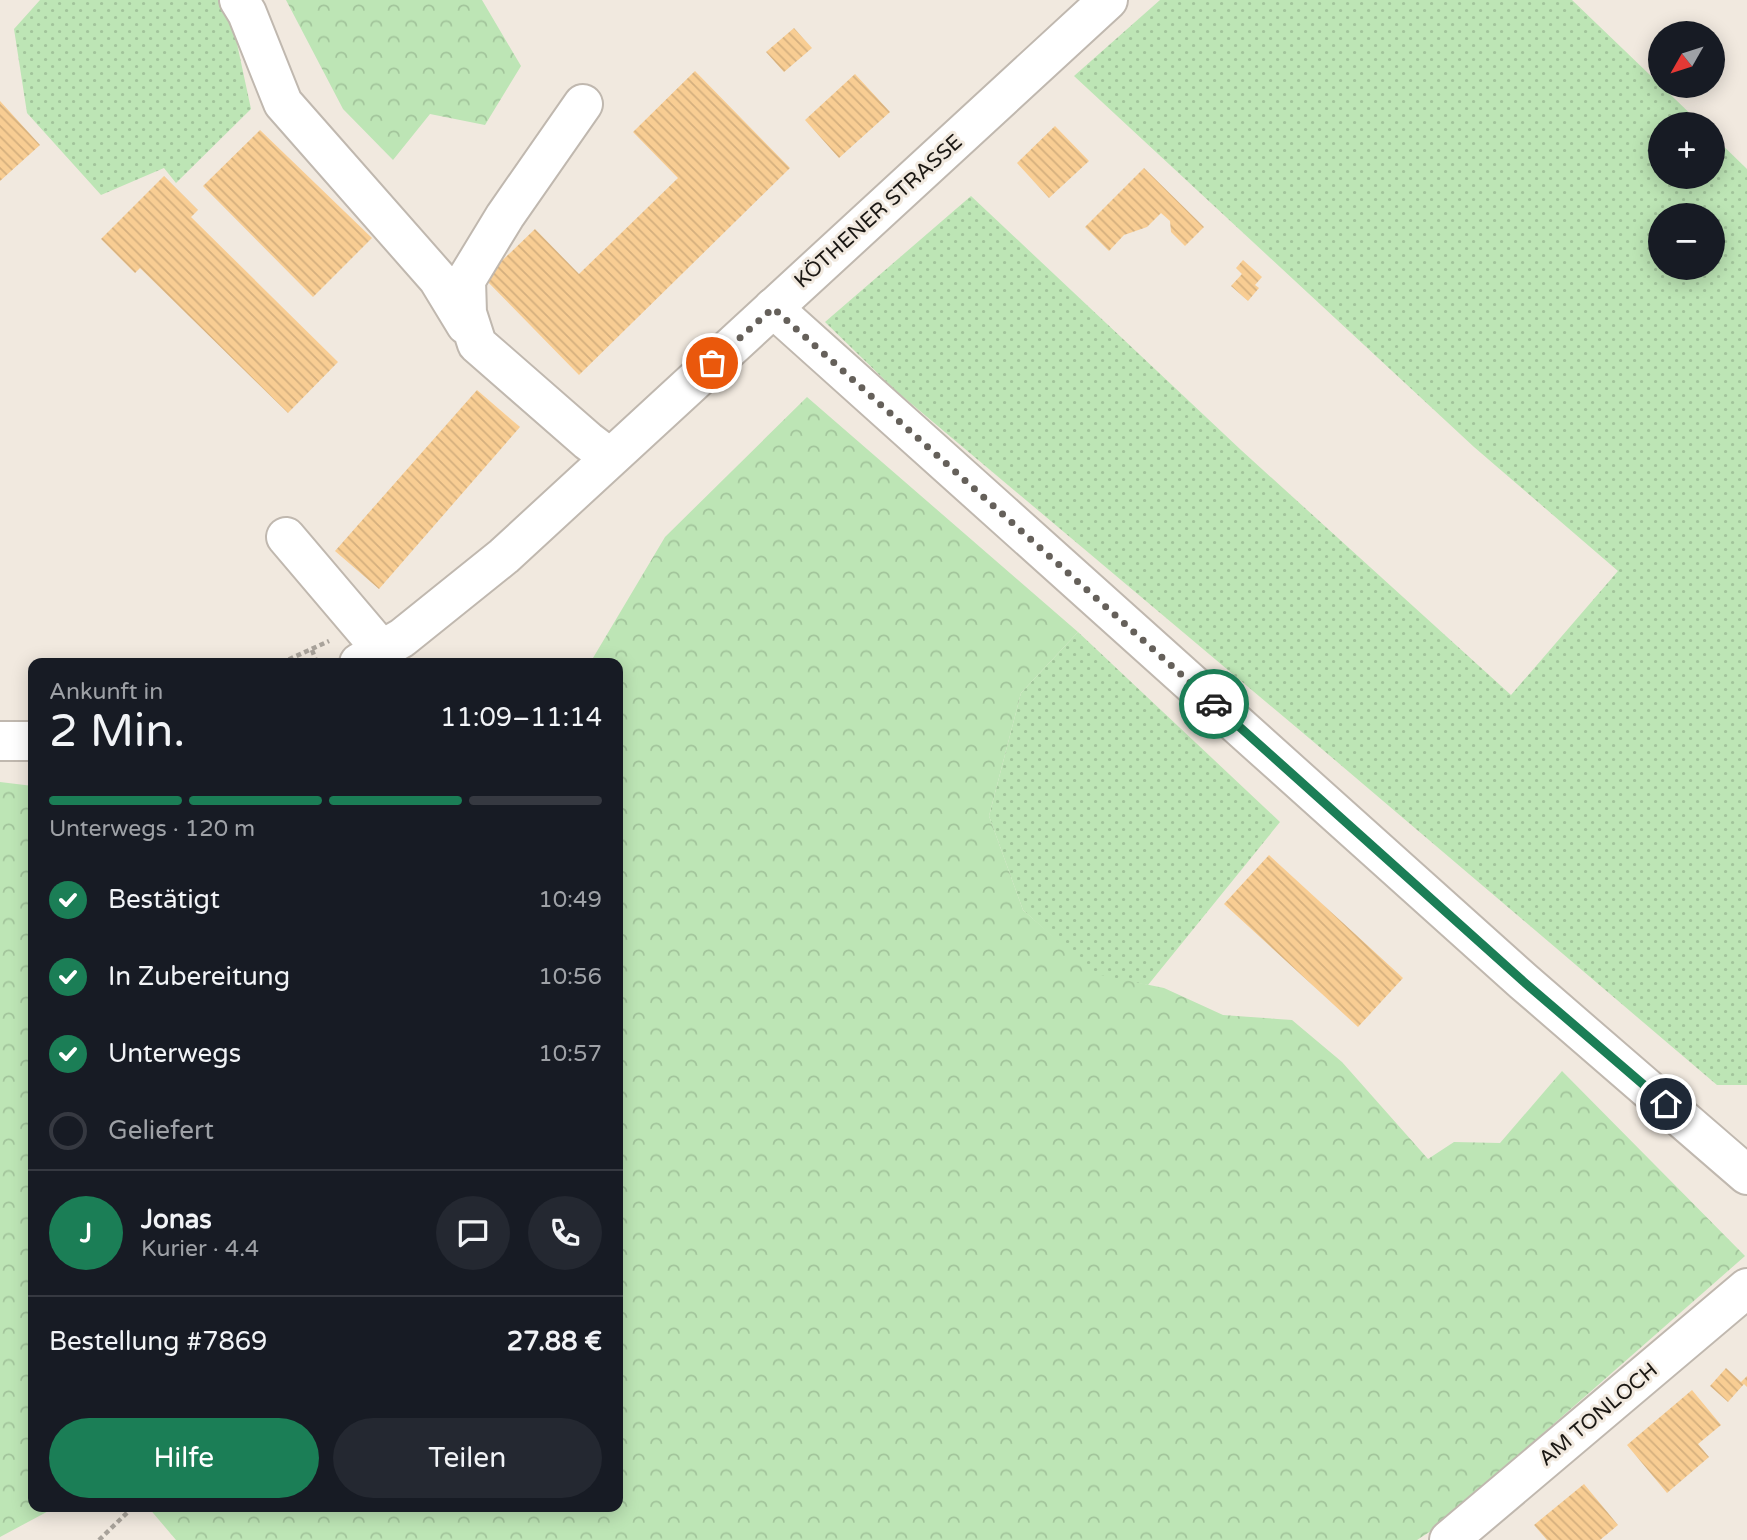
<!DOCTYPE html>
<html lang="de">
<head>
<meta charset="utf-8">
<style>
  :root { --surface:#171b24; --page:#242831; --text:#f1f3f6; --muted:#9ea1a6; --line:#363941; --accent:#1b7e56 }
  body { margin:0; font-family:"Varela Round",sans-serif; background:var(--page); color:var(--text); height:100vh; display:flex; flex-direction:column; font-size:26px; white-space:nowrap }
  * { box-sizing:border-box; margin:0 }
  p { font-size:23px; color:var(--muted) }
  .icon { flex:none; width:38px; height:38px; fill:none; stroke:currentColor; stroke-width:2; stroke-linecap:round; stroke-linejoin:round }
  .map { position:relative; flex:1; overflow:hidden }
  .details { position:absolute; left:28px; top:658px; width:595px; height:854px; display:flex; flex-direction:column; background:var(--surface); border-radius:14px; box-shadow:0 4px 18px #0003 }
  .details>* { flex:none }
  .needle { width:46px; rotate:231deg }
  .fabs { position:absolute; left:1648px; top:21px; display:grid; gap:14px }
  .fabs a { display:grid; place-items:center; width:77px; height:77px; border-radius:50%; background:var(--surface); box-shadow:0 4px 18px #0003; font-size:35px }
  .pin { position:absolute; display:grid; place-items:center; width:60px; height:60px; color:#fff; margin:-30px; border:4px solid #fff; border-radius:50%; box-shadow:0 2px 7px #0007 }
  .courier { position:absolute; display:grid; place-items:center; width:70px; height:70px; margin:-35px; border:5px solid #1b7e56; border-radius:50%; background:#fff; color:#222; box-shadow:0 2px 9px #0007 }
  .overview em { font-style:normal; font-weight:600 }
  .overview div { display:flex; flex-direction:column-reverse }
  .overview { display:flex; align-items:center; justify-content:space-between; height:119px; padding:0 21px }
  h1 { font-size:46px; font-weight:600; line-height:52px }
  .bar { display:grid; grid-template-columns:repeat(4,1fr); gap:10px 7px; align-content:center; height:84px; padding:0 21px }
  .bar i { height:9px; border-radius:5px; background:var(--line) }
  .bar .active { background:var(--accent) }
  .bar p { grid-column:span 4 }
  .line { display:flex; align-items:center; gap:18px; padding:0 21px; border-top:2px solid var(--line) }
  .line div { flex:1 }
  .round { display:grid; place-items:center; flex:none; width:74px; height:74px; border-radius:37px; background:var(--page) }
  ol { padding:0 21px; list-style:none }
  li { display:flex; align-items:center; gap:21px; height:77px }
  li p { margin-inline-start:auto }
  li .icon { padding:7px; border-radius:50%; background:var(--accent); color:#fff; stroke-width:4 }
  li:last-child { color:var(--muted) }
  li i { width:38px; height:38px; border:4px solid var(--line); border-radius:50% }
  .action { display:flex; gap:14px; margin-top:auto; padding:14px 21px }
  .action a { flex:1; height:80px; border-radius:42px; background:var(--accent); color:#fff; font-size:28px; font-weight:600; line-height:80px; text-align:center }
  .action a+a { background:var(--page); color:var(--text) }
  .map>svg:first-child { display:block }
  .grass { fill:url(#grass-dots); fill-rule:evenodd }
  .forest { fill:url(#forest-crowns) }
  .building { fill:url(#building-back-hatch) }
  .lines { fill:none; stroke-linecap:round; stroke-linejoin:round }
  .minor-casing { stroke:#c0b8af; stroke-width:42 }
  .major-casing { stroke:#c0b8af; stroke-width:42 }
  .path { stroke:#a9a39b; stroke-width:4.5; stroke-dasharray:5 3.5; stroke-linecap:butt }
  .minor { stroke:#fff; stroke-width:38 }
  .major { stroke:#fff; stroke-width:38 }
  .done { stroke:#65605a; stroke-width:7; stroke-dasharray:0 12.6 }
  .route { stroke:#1b7e56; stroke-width:9 }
  .labels { text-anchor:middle; stroke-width:6; stroke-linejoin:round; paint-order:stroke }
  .street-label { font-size:21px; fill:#1a1713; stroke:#f1e9df }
</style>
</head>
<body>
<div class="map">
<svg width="1747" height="1540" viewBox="0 0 1747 1540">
  <defs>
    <pattern id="grass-dots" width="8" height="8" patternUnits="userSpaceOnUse" patternTransform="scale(1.75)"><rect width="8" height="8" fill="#bde5b5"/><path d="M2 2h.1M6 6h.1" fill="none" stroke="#a2c49b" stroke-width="1.8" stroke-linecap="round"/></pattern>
    <pattern id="forest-crowns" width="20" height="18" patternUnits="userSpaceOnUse" patternTransform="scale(1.75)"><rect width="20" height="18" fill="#bde5b5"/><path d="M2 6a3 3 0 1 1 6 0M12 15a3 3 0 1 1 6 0" fill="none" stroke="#a2c49b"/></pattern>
    <pattern id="building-back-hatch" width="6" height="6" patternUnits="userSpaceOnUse" patternTransform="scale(1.75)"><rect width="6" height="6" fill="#f8cd93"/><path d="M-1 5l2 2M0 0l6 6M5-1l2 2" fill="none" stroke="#d4af7e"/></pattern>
  </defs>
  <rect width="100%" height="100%" fill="#f1e9df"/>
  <path class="grass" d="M40 0H218L233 25 251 109 176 183 164 168 101 195 27 113 14 29Z
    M1160 0H1572L1701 124H1661V177H1713V136L1747 169V1085H1717L1309 738 895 390 825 322 971 196 1241 450 1511 695 1618 571 1474 447 1074 76ZM1661 215H1713V268H1661Z
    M1078 632 1280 822 1148 985 1095 975 1023 910 989 816 1021 693Z"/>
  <path class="forest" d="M286 0H482L521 66 485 125 430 114 393 160 343 109Z
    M807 397 1078 632 1021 693 989 816 1023 910 1096 974 1164 988 1223 1015 1292 1020 1342 1062 1428 1159 1454 1142 1500 1143 1562 1071 1745 1256 1434 1529 1417 1540H176L148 1507H618V663H590L665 537Z
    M0 782 33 786V1507H56L0 1537Z"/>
  <path class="building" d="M794 28 812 48 784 72 766 52Z
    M695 71 790 168 579 375 484 278 535 229 579 274 678 178 633 132Z
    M855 74 890 112 839 158 805 120Z
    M0 101 40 145 0 181Z
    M1055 126 1089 161 1049 198 1017 163Z
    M260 130 372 238 313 297 203 186Z
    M1144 168 1204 227 1185 246 1171 232 1170 221 1161 213 1147 227 1124 235 1109 251 1085 227Z
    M164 176 198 210 191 217 338 362 288 413 140 268 135 273 101 239Z
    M1243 260 1262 277 1255 285 1259 288 1248 301 1231 286 1242 274 1236 268Z
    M477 390 520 427 379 589 335 551Z
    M1269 855 1403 978 1358 1027 1224 904Z
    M1726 1368 1741 1382 1747 1376V1387L1744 1384 1728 1402 1710 1386Z
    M1692 1390 1721 1425 1698 1444 1709 1457 1667 1493 1627 1445Z
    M1584 1484 1618 1525 1600 1540H1547L1534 1525Z"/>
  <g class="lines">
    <defs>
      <path id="minor" d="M239 0 247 13 283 103 438 279 466 325
        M583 104 505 216 466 280 467 313 477 344 588 441 609 457
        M773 308 1524 982 1747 1175
        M286 537 382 650
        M1449 1540 1747 1288"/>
      <path id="major" d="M359 663 402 638 504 556 1108 0
        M0 741H33"/>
    </defs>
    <use href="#minor" class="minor-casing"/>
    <use href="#major" class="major-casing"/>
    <path class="path" d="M312 650 317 663
      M281 663 329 641
      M99 1540 133 1507"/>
    <use href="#minor" class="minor"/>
    <use href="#major" class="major"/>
  </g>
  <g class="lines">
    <path class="done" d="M712 363 773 308 1214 704"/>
    <path class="route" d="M1214 704 1524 982 1666 1104"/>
  </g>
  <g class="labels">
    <g class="street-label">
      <text transform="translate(878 211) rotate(-42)" y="7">KÖTHENER STRASSE</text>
      <text transform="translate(1598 1414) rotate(-40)" y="7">AM TONLOCH</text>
    </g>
  </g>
</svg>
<div class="fabs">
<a><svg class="needle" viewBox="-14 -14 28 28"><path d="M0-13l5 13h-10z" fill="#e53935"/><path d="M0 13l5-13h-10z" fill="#9ea1a6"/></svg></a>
<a>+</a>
<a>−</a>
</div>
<div class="pin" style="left:712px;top:363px;background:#ea580c"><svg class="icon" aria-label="bag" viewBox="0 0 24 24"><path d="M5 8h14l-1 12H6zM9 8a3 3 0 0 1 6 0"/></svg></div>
<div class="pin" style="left:1666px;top:1104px;background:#1f2937"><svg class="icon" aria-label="home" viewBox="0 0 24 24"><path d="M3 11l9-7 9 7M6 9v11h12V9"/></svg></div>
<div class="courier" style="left:1214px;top:704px"><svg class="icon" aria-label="car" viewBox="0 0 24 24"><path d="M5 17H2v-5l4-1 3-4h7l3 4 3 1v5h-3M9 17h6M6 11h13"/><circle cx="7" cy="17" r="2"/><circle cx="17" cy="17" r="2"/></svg></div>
<section class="details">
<div class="overview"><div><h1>2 Min.</h1><p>Ankunft in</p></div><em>11:09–11:14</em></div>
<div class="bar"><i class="active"></i><i class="active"></i><i class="active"></i><i></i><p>Unterwegs · 120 m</p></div>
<ol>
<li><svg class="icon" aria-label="check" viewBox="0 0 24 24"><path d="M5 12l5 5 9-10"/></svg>Bestätigt<p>10:49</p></li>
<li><svg class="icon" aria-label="check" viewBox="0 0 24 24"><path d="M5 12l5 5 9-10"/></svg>In Zubereitung<p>10:56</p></li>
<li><svg class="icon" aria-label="check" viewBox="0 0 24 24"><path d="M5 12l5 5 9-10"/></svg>Unterwegs<p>10:57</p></li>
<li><i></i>Geliefert</li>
</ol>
<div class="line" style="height:126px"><b class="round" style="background:var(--accent);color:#fff">J</b><div><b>Jonas</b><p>Kurier · 4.4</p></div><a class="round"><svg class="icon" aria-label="chat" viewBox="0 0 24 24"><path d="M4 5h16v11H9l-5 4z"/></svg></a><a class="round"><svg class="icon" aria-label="phone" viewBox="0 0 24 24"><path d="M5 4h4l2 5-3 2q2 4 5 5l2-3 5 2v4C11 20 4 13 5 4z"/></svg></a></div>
<div class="line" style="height:91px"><div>Bestellung #7869</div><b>27.88 €</b></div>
<div class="action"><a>Hilfe</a><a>Teilen</a></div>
</section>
</div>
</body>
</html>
